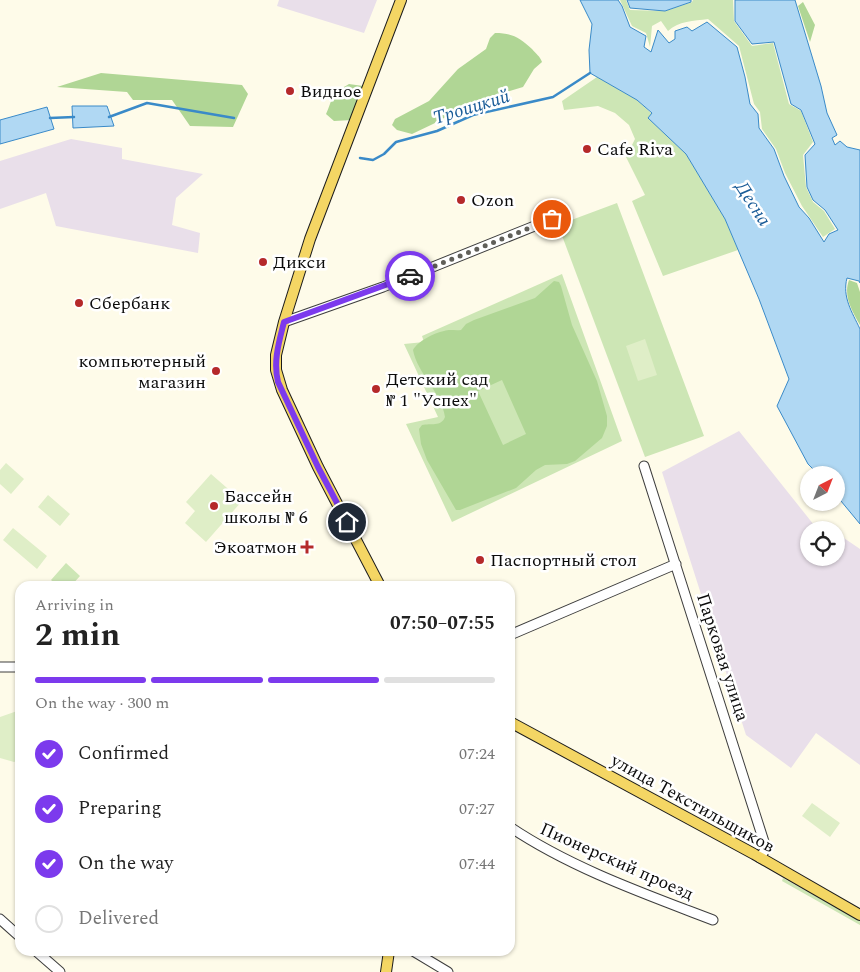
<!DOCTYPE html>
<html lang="en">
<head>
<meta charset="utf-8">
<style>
  :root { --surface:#fff; --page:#f2f2f2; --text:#222; --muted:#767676; --line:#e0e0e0; --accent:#7c3aed }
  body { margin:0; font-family:Spectral,serif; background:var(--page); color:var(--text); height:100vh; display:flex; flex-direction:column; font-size:19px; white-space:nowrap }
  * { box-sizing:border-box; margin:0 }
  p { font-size:16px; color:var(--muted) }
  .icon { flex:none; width:28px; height:28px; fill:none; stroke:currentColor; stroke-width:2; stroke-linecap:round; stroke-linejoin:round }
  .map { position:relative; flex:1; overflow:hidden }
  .details { position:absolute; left:15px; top:581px; width:500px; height:375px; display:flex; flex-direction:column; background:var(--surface); border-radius:15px; box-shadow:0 1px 4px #0004 }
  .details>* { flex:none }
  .needle { width:32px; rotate:42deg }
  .fabs { position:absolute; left:800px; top:466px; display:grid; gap:10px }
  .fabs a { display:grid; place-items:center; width:45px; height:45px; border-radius:50%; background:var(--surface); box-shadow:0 1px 4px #0004; font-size:25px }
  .pin { position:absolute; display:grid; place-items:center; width:42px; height:42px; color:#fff; margin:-21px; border:2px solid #fff; border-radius:50%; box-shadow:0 1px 5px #0007 }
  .courier { position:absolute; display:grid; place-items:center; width:50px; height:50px; margin:-25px; border:4px solid #7c3aed; border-radius:50%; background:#fff; color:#222; box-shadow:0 1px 6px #0007 }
  .overview em { font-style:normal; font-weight:700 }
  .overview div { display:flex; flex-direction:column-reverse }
  .overview { display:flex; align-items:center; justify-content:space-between; height:85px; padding:0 20px }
  h1 { font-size:32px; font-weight:700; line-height:38px }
  .bar { display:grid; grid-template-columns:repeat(4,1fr); gap:8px 5px; align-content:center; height:60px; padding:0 20px }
  .bar i { height:6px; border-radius:4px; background:var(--line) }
  .bar .current { background:var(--accent) }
  .bar p { grid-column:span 4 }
  ol { padding:0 20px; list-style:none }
  li { display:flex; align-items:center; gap:15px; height:55px }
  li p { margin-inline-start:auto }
  li .icon { padding:5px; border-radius:50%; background:var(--accent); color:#fff; stroke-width:4 }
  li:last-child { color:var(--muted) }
  li i { width:28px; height:28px; border:2px solid var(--line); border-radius:50% }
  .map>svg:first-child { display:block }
  .industrial { fill:#e9dfea }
  .green { fill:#cde6b5 }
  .forest { fill:#b0d695; fill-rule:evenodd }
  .pitch { fill:#dfeec7 }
  .water { fill:#b0d8f3; stroke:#3a8ac8 }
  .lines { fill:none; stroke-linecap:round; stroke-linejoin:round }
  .stream { stroke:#3a8ac8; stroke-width:2.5 }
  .minor-casing { stroke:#3e3e3e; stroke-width:11 }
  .major-casing { stroke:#1c1c1c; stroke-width:12 }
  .minor { stroke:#fff; stroke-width:9 }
  .major { stroke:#f4d664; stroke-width:10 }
  .done { stroke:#605f59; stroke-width:5; stroke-dasharray:0 9 }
  .route { stroke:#7c3aed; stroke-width:6 }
  .poi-dot { fill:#b5292a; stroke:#fff; stroke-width:2 }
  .labels { text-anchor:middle; stroke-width:5; stroke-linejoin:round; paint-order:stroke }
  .poi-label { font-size:18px; fill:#0b0b0b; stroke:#fff; text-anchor:start }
  .street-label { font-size:18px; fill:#0b0b0b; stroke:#fff }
  .water-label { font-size:19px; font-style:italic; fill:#1a5c97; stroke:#fff }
</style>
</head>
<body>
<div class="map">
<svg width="860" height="972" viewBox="0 0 860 972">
  <rect width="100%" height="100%" fill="#fefbe9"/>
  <path class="industrial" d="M279 0H377L364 33 277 6Z
    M71 139 122 148V159L203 174 176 198 172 225 200 233 198 253 56 226 46 193 0 209V161Z
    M739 431 818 530H809V558H836V535L838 534 860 549V765L816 733 791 768 746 735 662 472Z"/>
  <path class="green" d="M620 0H626L630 10 665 11 692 2 693 0H733L734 21 752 46 773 43 789 104 801 111 813 142 803 155 806 187 813 202 824 211 835 229 823 237 802 206 785 173 776 149 762 129 760 112 754 104 739 46 708 19C694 21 678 21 668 31L661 21 652 26 650 47 646 33 632 26Z
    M597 77 637 100 652 114 648 118 686 154 725 219 738 250 663 276 632 201 645 195 626 157 635 139 629 125 615 113 598 106 564 110 562 101Z
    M617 203 704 436 645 457 558 225Z
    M562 274 622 441 452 522 406 424 438 417 404 344 424 342 422 336Z
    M66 563 80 576 71 586H58L51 580Z
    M783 878 860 921V925L782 881Z"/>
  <path class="forest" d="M803 2 815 25 810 42 798 6Z
    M495 33C512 33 520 38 532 49 536 54 540 56 542 62L534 69 523 87 473 102 433 124 412 134 397 130 392 125 395 119 429 101 458 69 486 49 490 38Z
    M101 73 242 85 248 94 233 127 190 126 172 100H133L127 92 57 87Z
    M349 84 363 86 352 120 334 121 326 114C329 108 330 102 333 97 336 91 344 87 349 84Z
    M849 280 857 283 860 292V325C852 311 843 296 849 280Z
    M554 281 559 282 561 286 572 325 597 381 607 416V426L602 438 575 461 567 464 545 465 536 470 516 488 460 510H456L427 460 421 444 419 429 422 425C431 423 441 427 445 417 442 393 417 373 413 350 418 341 434 333 444 331 450 329 455 331 461 330L466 324 474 320 535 298ZM502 380 526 434 503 445 478 391Z"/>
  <path class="pitch" d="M645 339 657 375 638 381 626 346Z
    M6 463 24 479 11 494 0 484V470Z
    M211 474 242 501 206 542 185 523 195 511 186 502Z
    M48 495 70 514 60 526 38 507Z
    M13 528 47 556 37 569 3 540Z
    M20 710V760L14 762 0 758V717Z
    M812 803 840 823 830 837 802 816Z"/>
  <path class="water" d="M580 0H618L622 6 630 27 646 36 644 47 651 52 658 30 669 43 675 39V31L687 27 692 31 707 22 737 47 745 77 750 104 758 114 759 128 774 149 784 176 799 207 809 218 824 242 829 234 838 230 825 210 813 200 807 187 805 155 815 144 801 110 791 104 774 42 752 44 735 21V0H795L821 86 827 113 837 135 832 138 835 145 840 141 847 147 860 150V283L859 281 847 278C842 297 852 312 860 329V524L836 495V475H819L808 464 777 406 789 379 759 299 725 219 686 154 648 118 652 113 637 100 590 73 589 50 592 24Z
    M627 0H691V2L665 11 630 8Z
    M72 106H107L114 126 73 128Z
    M47 107 54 129 0 144V120Z"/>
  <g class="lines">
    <path class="stream" d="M109 117 147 103 234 118
      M50 118 74 117
      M360 158 373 160 384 154 396 142 437 131 473 115 553 97 590 73"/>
    <defs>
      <path id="minor" d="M284 322 383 287 552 219
        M644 466 766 848 760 858
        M510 635 676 564
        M0 667H20
        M510 827C571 868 645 894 713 920
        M0 919 20 937
        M36 951 60 972
        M413 951 448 972"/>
      <path id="major" d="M380 586 318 467 282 390 276 370V355L284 322 310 239 401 0
        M510 722 754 854 860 915
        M386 972 389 951"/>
    </defs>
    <use href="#minor" class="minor-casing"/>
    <use href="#major" class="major-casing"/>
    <use href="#minor" class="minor"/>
    <use href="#major" class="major"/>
  </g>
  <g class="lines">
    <path class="done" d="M410 276 552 219"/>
    <path class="route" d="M347 522 318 467 278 382C273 361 279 342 284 322L410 276"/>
  </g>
  <g class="poi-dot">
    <circle cx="290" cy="91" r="5"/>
    <circle cx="587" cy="149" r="5"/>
    <circle cx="461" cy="200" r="5"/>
    <circle cx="263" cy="262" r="5"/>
    <circle cx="79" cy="303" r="5"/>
    <circle cx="216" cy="371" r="5"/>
    <circle cx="376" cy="389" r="5"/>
    <circle cx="214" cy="506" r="5"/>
    <path d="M304.5 539.5h5v5h5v5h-5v5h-5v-5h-5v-5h5z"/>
    <circle cx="480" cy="560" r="5"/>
  </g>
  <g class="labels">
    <g class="poi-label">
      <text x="300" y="97">Видное</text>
      <text x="597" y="155">Cafe Riva</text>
      <text x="471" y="206">Ozon</text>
      <text x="273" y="268">Дикси</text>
      <text x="89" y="309">Сбербанк</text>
      <text x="206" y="367" text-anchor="end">компьютерный<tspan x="206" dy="21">магазин</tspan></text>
      <text x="386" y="385">Детский сад<tspan x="386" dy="21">№ 1 "Успех"</tspan></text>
      <text x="224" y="502">Бассейн<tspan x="224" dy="21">школы № 6</tspan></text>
      <text x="297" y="553" text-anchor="end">Экоатмон</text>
      <text x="490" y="566">Паспортный стол</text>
    </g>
    <g class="street-label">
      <text transform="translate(723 657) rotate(72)" y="6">Парковая улица</text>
      <text transform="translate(693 803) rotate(29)" y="6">улица Текстильщиков</text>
      <text transform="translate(617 861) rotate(24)" y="6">Пионерский проезд</text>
    </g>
    <g class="water-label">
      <text transform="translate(471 106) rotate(-17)" y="7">Троицкий</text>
      <text transform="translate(754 203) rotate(57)" y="7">Десна</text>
    </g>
  </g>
</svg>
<div class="fabs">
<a><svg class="needle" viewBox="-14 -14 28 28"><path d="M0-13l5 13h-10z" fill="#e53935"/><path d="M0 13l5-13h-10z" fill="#767676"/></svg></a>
<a><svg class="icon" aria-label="locate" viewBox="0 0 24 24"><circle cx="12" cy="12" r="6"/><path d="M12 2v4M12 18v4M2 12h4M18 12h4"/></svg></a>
</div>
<div class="pin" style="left:552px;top:219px;background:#ea580c"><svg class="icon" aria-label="bag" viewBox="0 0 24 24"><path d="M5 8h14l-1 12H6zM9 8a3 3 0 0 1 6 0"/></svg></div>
<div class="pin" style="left:347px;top:522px;background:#1f2937"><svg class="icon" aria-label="home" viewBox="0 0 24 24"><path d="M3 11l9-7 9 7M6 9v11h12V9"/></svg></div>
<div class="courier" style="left:410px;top:276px"><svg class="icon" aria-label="car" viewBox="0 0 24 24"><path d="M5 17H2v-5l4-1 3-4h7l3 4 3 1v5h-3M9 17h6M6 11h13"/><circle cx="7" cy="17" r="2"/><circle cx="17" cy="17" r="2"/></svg></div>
<section class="details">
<div class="overview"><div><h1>2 min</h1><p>Arriving in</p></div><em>07:50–07:55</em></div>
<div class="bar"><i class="current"></i><i class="current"></i><i class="current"></i><i></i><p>On the way · 300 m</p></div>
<ol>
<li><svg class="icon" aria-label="check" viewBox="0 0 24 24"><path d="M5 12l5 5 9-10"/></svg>Confirmed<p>07:24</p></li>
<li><svg class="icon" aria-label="check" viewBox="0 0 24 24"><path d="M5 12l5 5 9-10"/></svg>Preparing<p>07:27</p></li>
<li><svg class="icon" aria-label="check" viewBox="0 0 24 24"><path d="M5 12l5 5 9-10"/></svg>On the way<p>07:44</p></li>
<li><i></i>Delivered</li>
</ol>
</section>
</div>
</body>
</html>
